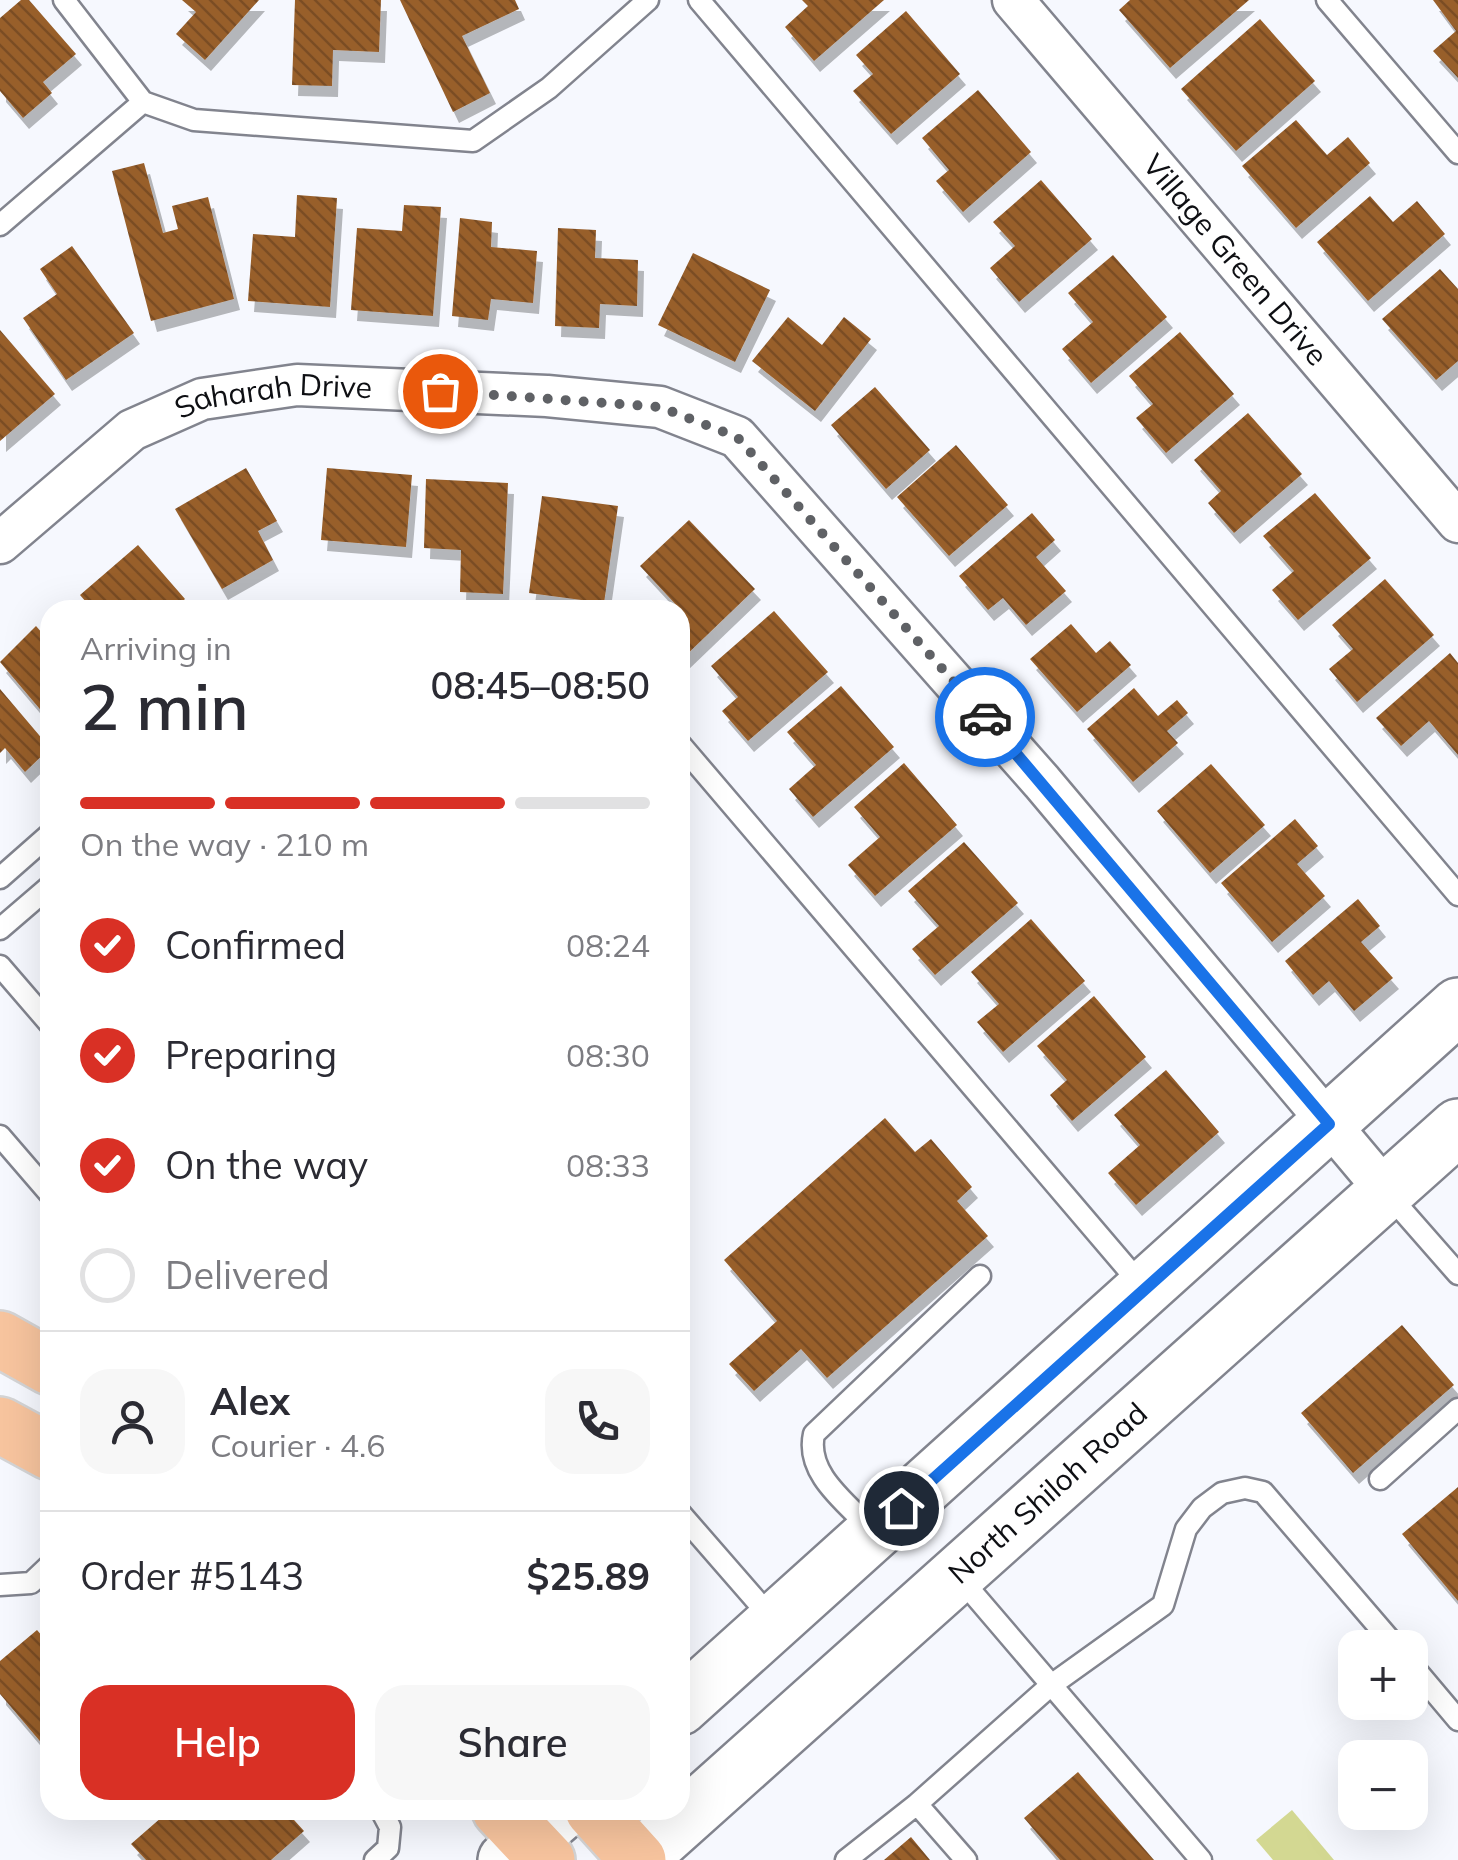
<!DOCTYPE html>
<html lang="en">
<head>
<meta charset="utf-8">
<style>
  :root { --surface:#fff; --page:#f7f7f7; --text:#2b2b33; --muted:#7c7c81; --line:#e1e1e2; --accent:#d93025 }
  body { margin:0; font-family:Mulish,sans-serif; background:var(--page); color:var(--text); height:100vh; display:flex; flex-direction:column; font-size:38px; white-space:nowrap }
  * { box-sizing:border-box; margin:0 }
  p { font-size:32px; color:var(--muted) }
  .icon { flex:none; width:55px; height:55px; fill:none; stroke:currentColor; stroke-width:2; stroke-linecap:round; stroke-linejoin:round }
  .map { position:relative; flex:1; overflow:hidden }
  .details { position:absolute; left:40px; top:600px; width:650px; height:1220px; display:flex; flex-direction:column; background:var(--surface); border-radius:30px; box-shadow:0 10px 40px #0002 }
  .details>* { flex:none }
  .controls { position:absolute; left:1338px; top:1630px; display:grid; gap:20px }
  .controls a { display:grid; place-items:center; width:90px; height:90px; border-radius:20px; background:var(--surface); box-shadow:0 10px 40px #0002; font-size:50px }
  .pin { position:absolute; display:grid; place-items:center; width:85px; height:85px; color:#fff; margin:-42px; border:5px solid #fff; border-radius:50%; box-shadow:0 2px 10px #0007 }
  .courier { position:absolute; display:grid; place-items:center; width:100px; height:100px; margin:-50px; border:8px solid #1a73e8; border-radius:50%; background:#fff; color:#222; box-shadow:0 2px 12px #0007 }
  .head em { font-style:normal; font-weight:600 }
  .head div { display:flex; flex-direction:column-reverse }
  .head { display:flex; align-items:center; justify-content:space-between; height:170px; padding:0 40px }
  h1 { font-size:65px; font-weight:600; line-height:75px }
  .bar { display:grid; grid-template-columns:repeat(4,1fr); gap:15px 10px; align-content:center; height:120px; padding:0 40px }
  .bar i { height:12px; border-radius:8px; background:var(--line) }
  .bar .selected { background:var(--accent) }
  .bar p { grid-column:span 4 }
  .line { display:flex; align-items:center; gap:25px; padding:0 40px; border-top:2px solid var(--line) }
  .line div { flex:1 }
  .round { display:grid; place-items:center; flex:none; width:105px; height:105px; border-radius:30px; background:var(--page) }
  ol { padding:0 40px; list-style:none }
  li { display:flex; align-items:center; gap:30px; height:110px }
  li p { margin-inline-start:auto }
  li .icon { padding:10px; border-radius:50%; background:var(--accent); color:#fff; stroke-width:4 }
  li:last-child { color:var(--muted) }
  li i { width:55px; height:55px; border:5px solid var(--line); border-radius:50% }
  .cta { display:flex; gap:20px; margin-top:auto; padding:20px 40px }
  .cta a { flex:1; height:115px; border-radius:30px; background:var(--accent); color:#fff; font-size:40px; font-weight:600; line-height:115px; text-align:center }
  .cta a+a { background:var(--page); color:var(--text) }
  .map>svg:first-child { display:block }
  .grass { fill:#d3d892 }
  .building { fill:url(#building-back-hatch); filter:url(#shadow) }
  .lines { fill:none; stroke-linecap:round; stroke-linejoin:round }
  .lane-casing { stroke:#82848e; stroke-width:25 }
  .street-casing { stroke:#82848e; stroke-width:45 }
  .secondary-casing { stroke:#82848e; stroke-width:60 }
  .primary-casing { stroke:#d4d4d5; stroke-width:60 }
  .lane { stroke:#fff; stroke-width:20 }
  .street { stroke:#fff; stroke-width:40 }
  .secondary { stroke:#fff; stroke-width:55 }
  .primary { stroke:#f7c49e; stroke-width:55 }
  .done { stroke:#5f6165; stroke-width:10; stroke-dasharray:0 18 }
  .route { stroke:#1a73e8; stroke-width:12 }
  .labels { text-anchor:middle; stroke-width:10; stroke-linejoin:round; paint-order:stroke }
  .street-label { font-size:30px; fill:#0e0f13; stroke:#f6f8fe }
</style>
</head>
<body>
<div class="map">
<svg width="1458" height="1860" viewBox="0 0 1458 1860">
  <defs>
    <pattern id="building-back-hatch" width="6" height="6" patternUnits="userSpaceOnUse" patternTransform="scale(2.5)"><rect width="6" height="6" fill="#985f2b"/><path d="M-1 5l2 2M0 0l6 6M5-1l2 2" fill="none" stroke="#7a4d24"/></pattern>
    <filter id="shadow"><feDropShadow dx="6" dy="11" stdDeviation="0" flood-color="#0004"/></filter>
  </defs>
  <rect width="100%" height="100%" fill="#f6f8fe"/>
  <path class="grass" d="M1292 1810 1334 1860H1273L1256 1840Z"/>
  <path class="building" d="M21 0H29L76 54 43 82 52 93 23 118 0 91V18Z
    M182 0H259L205 60 176 34 196 12Z
    M295 0H381L379 52 333 50 332 86 292 85Z
    M400 0H515L519 9 462 36 490 93 453 112Z
    M802 0H884L814 61 785 27 808 6Z
    M1130 0H1249L1170 68 1119 10Z
    M1433 0H1458V78L1433 51 1456 31Z
    M906 11 960 74 891 134 853 91 873 74 856 55Z
    M1260 19 1315 81 1236 151 1181 89Z
    M978 90 1031 152 963 212 936 181 949 170 922 138Z
    M1296 120 1327 155 1348 137 1370 163 1296 228 1242 166Z
    M144 163 163 233 178 229 172 206 208 197 234 299 151 321 112 171Z
    M1041 180 1092 239 1019 302 990 268 1015 246 993 222Z
    M297 195 337 198 330 307 248 301 253 234 295 237Z
    M1370 196 1393 222 1417 201 1445 234 1368 301 1317 242Z
    M404 205 441 207 433 316 351 310 357 228 402 231Z
    M460 218 492 222 491 247 537 251 533 303 491 299 488 320 452 316Z
    M558 228 596 230 595 258 638 260 637 306 600 304 599 328 555 326Z
    M72 246 134 333 66 380 23 318 57 294 40 269Z
    M693 253 770 290 735 362 658 325Z
    M1113 255 1167 317 1091 383 1062 349 1093 322 1068 293Z
    M1440 269 1458 289V361L1436 380 1382 319Z
    M788 317 822 345 844 317 871 339 815 411 752 361Z
    M0 330 55 394 0 441Z
    M1180 332 1234 394 1166 453 1136 418 1153 404 1129 376Z
    M875 387 930 450 886 489 831 425Z
    M1248 413 1302 474 1234 533 1208 503 1221 491 1194 460Z
    M956 445 1008 505 949 556 897 497Z
    M246 468 277 521 258 531 273 560 222 589 175 509Z
    M327 468 412 475 406 547 321 540Z
    M426 479 508 483 503 594 460 592 461 550 424 548Z
    M1315 493 1371 558 1298 620 1272 590 1294 571 1263 536Z
    M542 496 618 506 604 603 529 593Z
    M1032 513 1055 540 1036 557 1066 591 1026 625 1003 598 988 610 959 576Z
    M689 520 755 589 680 661 679 608 640 566Z
    M138 545 185 599 173 610H93L80 595Z
    M1385 579 1434 635 1357 702 1329 669 1353 649 1332 625Z
    M774 611 828 672 748 741 722 711 738 697 711 666Z
    M1071 624 1096 653 1110 641 1131 665 1077 712 1030 659Z
    M36 626 50 642V721L0 662Z
    M1450 653 1458 663V755L1429 721 1401 746 1376 718Z
    M841 686 894 747 813 817 789 789 816 765 787 732Z
    M1134 688 1158 716 1177 700 1188 713 1167 731 1178 743 1133 782 1087 729Z
    M0 689 50 748 25 772 5 748 0 753Z
    M904 763 957 825 875 896 848 865 880 837 854 807Z
    M1211 764 1265 825 1210 873 1157 811Z
    M1295 819 1318 846 1297 864 1325 896 1272 942 1221 883Z
    M964 842 1018 903 935 975 912 949 939 926 908 891Z
    M1358 899 1380 926 1361 942 1393 978 1354 1011 1329 981 1313 995 1285 961Z
    M1031 919 1085 981 1003 1052 977 1022 999 1004 971 972Z
    M1094 996 1146 1057 1072 1121 1050 1095 1067 1080 1037 1046Z
    M1166 1070 1219 1132 1136 1205 1108 1173 1140 1145 1114 1115Z
    M885 1118 915 1152 931 1139 972 1187 957 1201 988 1236 827 1378 801 1349 754 1391 729 1364 777 1321 724 1260Z
    M1402 1325 1454 1385 1353 1473 1301 1413Z
    M1458 1487V1601L1402 1534Z
    M37 1630 50 1645V1753L0 1694V1661Z
    M1078 1772 1154 1860H1060L1024 1818Z
    M170 1810H285L304 1831 271 1860H146L131 1844Z
    M911 1837 930 1860H884Z"/>
  <g class="lines">
    <defs>
      <path id="lane" d="M699 0 1458 895
        M1327 0 1458 153
        M143 102 194 120 473 141 549 88 648 0
        M0 225 143 102 64 0
        M680 744 1143 1287
        M0 878 50 834
        M0 929 50 886
        M0 966 50 1024
        M0 1136 50 1194
        M1387 1193 1458 1274
        M1380 1479 1458 1409
        M680 1513 774 1621
        M872 1530C847 1503 805 1474 814 1434L980 1276
        M959 1577 1201 1860
        M0 1585 31 1583 50 1565
        M1410 1663 1458 1720
        M375 1860 388 1848 390 1827 381 1810
        M846 1860 917 1804
        M966 1860 917 1804 1050 1686 1163 1605 1186 1529 1202 1508 1222 1493 1245 1488 1263 1492 1397 1648"/>
      <g id="street">
        <path id="s1" d="M1013 0 1458 522"/>
        <path id="s2" d="M0 543 132 430 202 399 297 385 547 396 660 407 737 437 1042 782 1386 1191"/>
      </g>
      <g id="secondary">
        <path d="M680 1707 1458 1006"/>
        <path d="M506 1860 564 1810"/>
        <path id="s3" d="M638 1860 1458 1127"/>
      </g>
      <path id="primary" d="M0 1339 50 1367
        M0 1425 50 1452
        M500 1810 547 1860
        M593 1810 638 1860"/>
    </defs>
    <use href="#lane" class="lane-casing"/>
    <use href="#street" class="street-casing"/>
    <use href="#secondary" class="secondary-casing"/>
    <use href="#primary" class="primary-casing"/>
    <use href="#lane" class="lane"/>
    <use href="#street" class="street"/>
    <use href="#secondary" class="secondary"/>
    <use href="#primary" class="primary"/>
  </g>
  <g class="lines">
    <path class="done" d="M440 391 660 407 737 437 985 717"/>
    <path class="route" d="M901 1508 1329 1124 985 717"/>
  </g>
  <g class="labels">
    <g class="street-label">
      <text dy="10" stroke="none"><textPath href="#s1" startOffset="342">Village Green Drive</textPath></text>
      <text dy="10" stroke="none"><textPath href="#s2" startOffset="322">Saharah Drive</textPath></text>
      <text dy="10" stroke="none"><textPath href="#s3" startOffset="550">North Shiloh Road</textPath></text>
    </g>
  </g>
</svg>
<div class="controls">
<a>+</a>
<a>−</a>
</div>
<div class="pin" style="left:440px;top:391px;background:#ea580c"><svg class="icon" aria-label="bag" viewBox="0 0 24 24"><path d="M5 8h14l-1 12H6zM9 8a3 3 0 0 1 6 0"/></svg></div>
<div class="pin" style="left:901px;top:1508px;background:#1f2937"><svg class="icon" aria-label="home" viewBox="0 0 24 24"><path d="M3 11l9-7 9 7M6 9v11h12V9"/></svg></div>
<div class="courier" style="left:985px;top:717px"><svg class="icon" aria-label="car" viewBox="0 0 24 24"><path d="M5 17H2v-5l4-1 3-4h7l3 4 3 1v5h-3M9 17h6M6 11h13"/><circle cx="7" cy="17" r="2"/><circle cx="17" cy="17" r="2"/></svg></div>
<section class="details">
<div class="head"><div><h1>2 min</h1><p>Arriving in</p></div><em>08:45–08:50</em></div>
<div class="bar"><i class="selected"></i><i class="selected"></i><i class="selected"></i><i></i><p>On the way · 210 m</p></div>
<ol>
<li><svg class="icon" aria-label="check" viewBox="0 0 24 24"><path d="M5 12l5 5 9-10"/></svg>Confirmed<p>08:24</p></li>
<li><svg class="icon" aria-label="check" viewBox="0 0 24 24"><path d="M5 12l5 5 9-10"/></svg>Preparing<p>08:30</p></li>
<li><svg class="icon" aria-label="check" viewBox="0 0 24 24"><path d="M5 12l5 5 9-10"/></svg>On the way<p>08:33</p></li>
<li><i></i>Delivered</li>
</ol>
<div class="line" style="height:180px"><a class="round"><svg class="icon" aria-label="person" viewBox="0 0 24 24"><circle cx="12" cy="8" r="4"/><path d="M4 21q1-7 8-7t8 7"/></svg></a><div><b>Alex</b><p>Courier · 4.6</p></div><a class="round"><svg class="icon" aria-label="phone" viewBox="0 0 24 24"><path d="M5 4h4l2 5-3 2q2 4 5 5l2-3 5 2v4C11 20 4 13 5 4z"/></svg></a></div>
<div class="line" style="height:130px"><div>Order #5143</div><b>$25.89</b></div>
<div class="cta"><a>Help</a><a>Share</a></div>
</section>
</div>
</body>
</html>
